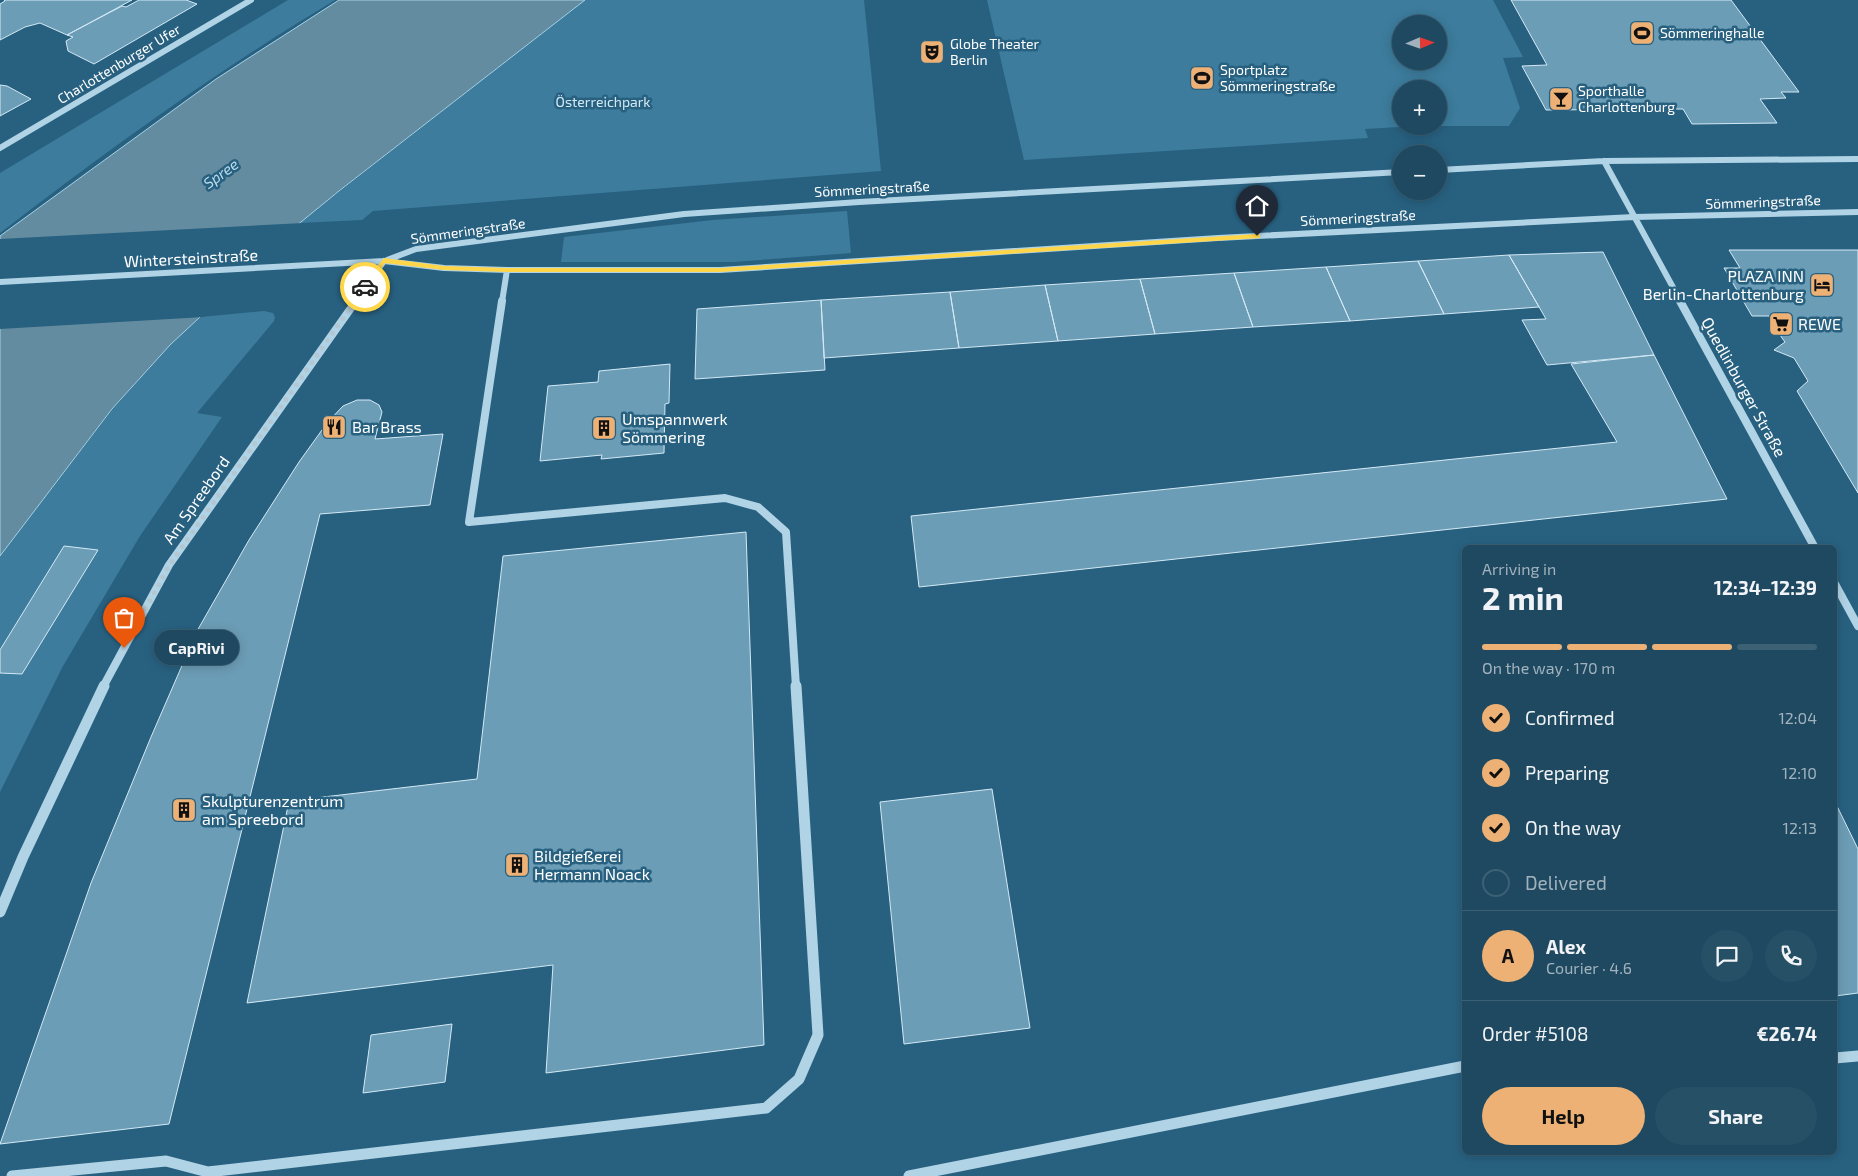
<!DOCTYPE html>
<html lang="en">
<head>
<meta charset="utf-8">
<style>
  :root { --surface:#1e4960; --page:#265066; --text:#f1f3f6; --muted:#a1b2bd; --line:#3c6175; --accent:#edb176 }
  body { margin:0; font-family:"Exo 2",sans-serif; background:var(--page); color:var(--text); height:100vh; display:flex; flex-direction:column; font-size:19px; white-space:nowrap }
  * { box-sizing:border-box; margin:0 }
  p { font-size:16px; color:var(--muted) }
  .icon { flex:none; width:28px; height:28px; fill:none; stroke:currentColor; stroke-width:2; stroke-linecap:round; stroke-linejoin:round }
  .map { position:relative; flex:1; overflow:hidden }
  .sheet { position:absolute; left:1462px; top:545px; width:375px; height:610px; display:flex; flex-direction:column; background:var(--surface); border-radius:8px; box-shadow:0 2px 12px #0003,0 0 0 1px var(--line) }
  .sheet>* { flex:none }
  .needle { width:32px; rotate:88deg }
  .fabs { position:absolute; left:1392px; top:15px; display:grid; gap:10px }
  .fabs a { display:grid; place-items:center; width:55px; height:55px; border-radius:50%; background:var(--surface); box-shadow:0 2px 12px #0003,0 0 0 1px var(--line); font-size:25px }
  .pin { position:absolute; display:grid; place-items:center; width:42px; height:42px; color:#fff; margin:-51px -21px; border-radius:50% 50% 50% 0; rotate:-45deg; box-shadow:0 0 5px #0007 }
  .pin .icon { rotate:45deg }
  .courier { position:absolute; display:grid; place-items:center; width:50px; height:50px; margin:-25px; border:4px solid #ffd54a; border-radius:50%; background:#fff; color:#222; box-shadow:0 1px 6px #0007 }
  .bubble { position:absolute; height:35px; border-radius:18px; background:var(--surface); box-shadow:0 2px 12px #0003,0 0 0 1px var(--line); font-size:16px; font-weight:700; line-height:35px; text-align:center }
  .summary em { font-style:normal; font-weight:700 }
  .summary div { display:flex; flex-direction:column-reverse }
  .summary { display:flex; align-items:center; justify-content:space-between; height:85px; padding:0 20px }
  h1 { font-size:32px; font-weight:700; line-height:38px }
  .bar { display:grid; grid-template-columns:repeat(4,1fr); gap:8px 5px; align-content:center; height:60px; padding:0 20px }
  .bar i { height:6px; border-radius:4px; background:var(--line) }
  .bar .current { background:var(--accent) }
  .bar p { grid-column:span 4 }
  .line { display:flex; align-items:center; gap:12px; padding:0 20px; border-top:1px solid var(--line) }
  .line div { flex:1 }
  .round { display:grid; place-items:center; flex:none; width:52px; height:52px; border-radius:26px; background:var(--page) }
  ol { padding:0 20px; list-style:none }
  li { display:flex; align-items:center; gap:15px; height:55px }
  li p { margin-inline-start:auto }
  li .icon { padding:5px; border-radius:50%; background:var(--accent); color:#111; stroke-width:4 }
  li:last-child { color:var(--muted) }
  li i { width:28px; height:28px; border:2px solid var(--line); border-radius:50% }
  .button { display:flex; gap:10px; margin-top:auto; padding:10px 20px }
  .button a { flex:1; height:58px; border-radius:30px; background:var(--accent); color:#111; font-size:20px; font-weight:700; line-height:58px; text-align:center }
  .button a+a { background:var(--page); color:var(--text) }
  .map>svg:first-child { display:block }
  .green { fill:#3d7c9d; fill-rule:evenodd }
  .water { fill:#648ca0; stroke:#a4d1e6 }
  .pier { fill:#286180 }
  .building { fill:#6c9db6; stroke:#d3e9f5 }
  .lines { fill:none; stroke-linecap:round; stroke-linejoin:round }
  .minor-far2 { stroke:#b0d3e5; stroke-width:6 }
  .minor-far1 { stroke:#b0d3e5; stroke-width:8 }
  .minor { stroke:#b0d3e5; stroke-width:11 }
  .route { fill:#ffd54a }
  .done { stroke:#b4c8d3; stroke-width:5; stroke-dasharray:0 9 }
  .labels { text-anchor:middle; stroke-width:5; stroke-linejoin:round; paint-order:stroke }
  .far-poi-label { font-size:14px; fill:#fff; stroke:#286180; text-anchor:start }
  .far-street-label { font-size:14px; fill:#fff; stroke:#286180 }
  .far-park-label { font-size:14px; fill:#d3e9f5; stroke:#286180 }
  .far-water-label { font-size:15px; font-style:italic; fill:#bbdded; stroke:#286180 }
  .street-label { font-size:16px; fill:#fff; stroke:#286180 }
  .poi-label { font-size:16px; fill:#fff; stroke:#286180; text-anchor:start }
</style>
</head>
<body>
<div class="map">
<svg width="1858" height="1176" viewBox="0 0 1858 1176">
  <rect width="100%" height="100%" fill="#286180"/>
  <path class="green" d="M288 0H335C218 70 108 150 0 233V173Z
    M585 0H864L881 171 373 211 362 220 299 223Z
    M987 0H1493L1523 57 1503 58 1520 108 1509 126H1432H1439V89H1401V126H1417L1365 129 1368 138 1024 160ZM1401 24H1439V61H1401Z
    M847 211 851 253 733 262H561L564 237 713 220Z
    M264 311 273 313 275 317 274 321 197 413 222 417 140 536 63 666 0 792V556L112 410 170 345 200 317Z"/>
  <path class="water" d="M339 0H585L339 191 258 257 200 317 170 345 112 409 0 556V236L216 79Z"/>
  <path class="pier" d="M303 223 260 259 204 317 0 329V239Z"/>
  <path class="building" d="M4 0H132L67 35 40 23 25 27 0 40V4L5 1Z
    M139 0H186L197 4 94 64 68 51 66 41 73 37 67 35 122 6 126 7Z
    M1511 0H1731L1799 92H1781L1786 98 1760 99 1777 123 1692 124 1683 109 1546 110 1522 66 1547 65Z
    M0 85 7 86 31 99 0 116Z
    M1729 250H1858V493L1797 391 1808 381 1794 358 1774 350 1785 342 1782 338 1769 316H1752L1724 268H1740Z
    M1603 252 1654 355 1547 365 1522 320 1546 319 1509 255Z
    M1509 255 1539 307 1444 314 1418 261Z
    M1418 261 1444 314 1350 321 1326 267Z
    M1326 267 1350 321 1253 327 1234 273Z
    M1234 273 1253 327 1155 334 1140 279Z
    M1140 279 1155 334 1058 341 1045 285Z
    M1045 285 1058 341 959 348 950 292Z
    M950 292 959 348 824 358 821 300Z
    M821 300 825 370 695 379 697 309Z
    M1654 355 1727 499 919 587 911 516 1617 442 1571 364Z
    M670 364 669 403 665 404 664 453 601 459 602 455 540 461 548 386 598 382 599 371Z
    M357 400H370L379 405 382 412 375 439 443 434 430 505 320 514 169 1124 0 1144 91 883 151 737 197 631 249 540 299 462 327 423 343 406Z
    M746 532 764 1045 546 1073 553 965 247 1003 289 801 477 779 503 556Z
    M64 546 98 550 22 674 0 673V650Z
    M992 789 1030 1028 904 1044 880 802Z
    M1835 802 1858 849V993L1835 996Z
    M452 1024 445 1082 363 1093 371 1035Z"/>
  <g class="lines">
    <path class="minor-far2" d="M0 148 251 0
      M1604 161 1681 302
      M1439 170 1604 161 1858 159
      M387 260 416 249 684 214 859 202 1401 172
      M0 282 384 261 444 268 507 270H720L1218 238 1634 217 1858 212
      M355 302 384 261
      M502 302 507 270"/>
    <path class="minor-far1" d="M502 301 469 522 725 498 758 507 786 532 796 687
      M1680 301 1815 548
      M1835 584 1858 626
      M103 687 169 565 356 301"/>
    <path class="minor" d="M0 912 23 857 104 686
      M1835 1058 1858 1056
      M12 1176 166 1161 208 1172 766 1108 799 1079 818 1035 796 686
      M909 1176 1465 1066"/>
  </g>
  <path class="route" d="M1257 234H1260V238L720 272H507L444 270 385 263 367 289 361 287 384 258 444 266 507 268H720Z"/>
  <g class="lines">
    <path class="done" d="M124 648 169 566 365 287"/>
  </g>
  <defs>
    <symbol id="stadium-square" viewBox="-11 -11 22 22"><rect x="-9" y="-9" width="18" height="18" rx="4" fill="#edb176" stroke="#286180"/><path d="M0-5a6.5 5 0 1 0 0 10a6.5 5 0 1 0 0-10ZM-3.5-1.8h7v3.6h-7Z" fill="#111"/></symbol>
    <symbol id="theatre-square" viewBox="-11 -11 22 22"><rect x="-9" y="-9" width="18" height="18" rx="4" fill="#edb176" stroke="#286180"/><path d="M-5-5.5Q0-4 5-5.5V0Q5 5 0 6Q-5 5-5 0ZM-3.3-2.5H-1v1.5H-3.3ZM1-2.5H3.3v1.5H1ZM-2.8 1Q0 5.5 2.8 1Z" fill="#111"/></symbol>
    <symbol id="bar-square" viewBox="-11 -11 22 22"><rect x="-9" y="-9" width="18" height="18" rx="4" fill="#edb176" stroke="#286180"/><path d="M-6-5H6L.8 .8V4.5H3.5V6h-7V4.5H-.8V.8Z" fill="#111"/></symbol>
    <symbol id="hotel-square" viewBox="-11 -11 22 22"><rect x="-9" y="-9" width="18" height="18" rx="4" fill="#edb176" stroke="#286180"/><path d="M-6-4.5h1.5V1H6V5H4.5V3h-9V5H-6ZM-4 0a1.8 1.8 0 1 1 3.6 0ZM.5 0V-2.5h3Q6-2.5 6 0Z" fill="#111"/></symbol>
    <symbol id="supermarket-square" viewBox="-11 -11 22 22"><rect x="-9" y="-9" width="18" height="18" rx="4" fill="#edb176" stroke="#286180"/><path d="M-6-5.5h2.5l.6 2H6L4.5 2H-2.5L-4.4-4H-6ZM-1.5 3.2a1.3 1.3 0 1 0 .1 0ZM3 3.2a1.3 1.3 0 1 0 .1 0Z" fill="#111"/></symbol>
    <symbol id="restaurant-square" viewBox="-11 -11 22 22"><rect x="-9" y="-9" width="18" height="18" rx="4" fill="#edb176" stroke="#286180"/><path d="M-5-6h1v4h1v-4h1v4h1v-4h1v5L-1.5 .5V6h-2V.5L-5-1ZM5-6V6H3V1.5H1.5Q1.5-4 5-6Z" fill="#111"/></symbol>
    <symbol id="building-square" viewBox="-11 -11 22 22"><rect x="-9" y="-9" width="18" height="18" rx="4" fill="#edb176" stroke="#286180"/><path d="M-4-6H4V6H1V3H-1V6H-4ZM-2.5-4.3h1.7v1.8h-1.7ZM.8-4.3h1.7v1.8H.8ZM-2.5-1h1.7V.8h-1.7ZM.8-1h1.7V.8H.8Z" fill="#111"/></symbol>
  </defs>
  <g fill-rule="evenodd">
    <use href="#stadium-square" x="1628" y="19" width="28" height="28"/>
    <use href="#theatre-square" x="918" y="38" width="28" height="28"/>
    <use href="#stadium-square" x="1188" y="64" width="28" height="28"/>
    <use href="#bar-square" x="1547" y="85" width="28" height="28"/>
    <use href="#hotel-square" x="1808" y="271" width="28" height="28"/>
    <use href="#supermarket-square" x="1767" y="310" width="28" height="28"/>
    <use href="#restaurant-square" x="320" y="413" width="28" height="28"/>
    <use href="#building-square" x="590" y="414" width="28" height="28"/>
    <use href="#building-square" x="170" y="796" width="28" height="28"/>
    <use href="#building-square" x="503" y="851" width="28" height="28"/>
  </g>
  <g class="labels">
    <g class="far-poi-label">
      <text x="1660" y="38">Sömmeringhalle</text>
      <text x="950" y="49">Globe Theater<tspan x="950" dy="16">Berlin</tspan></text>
      <text x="1220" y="75">Sportplatz<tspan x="1220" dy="16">Sömmeringstraße</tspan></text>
      <text x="1578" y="96">Sporthalle<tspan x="1578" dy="16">Charlottenburg</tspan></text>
    </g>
    <g class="far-street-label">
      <text transform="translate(119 64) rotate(-31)" y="5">Charlottenburger Ufer</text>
      <text transform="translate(872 189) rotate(-3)" y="5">Sömmeringstraße</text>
      <text transform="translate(1763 202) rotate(-2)" y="5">Sömmeringstraße</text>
      <text transform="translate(1358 218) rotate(-3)" y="5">Sömmeringstraße</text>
      <text transform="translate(468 231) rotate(-8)" y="5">Sömmeringstraße</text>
    </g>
    <g class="far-park-label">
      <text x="603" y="107">Österreichpark</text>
    </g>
    <g class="far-water-label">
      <text transform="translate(221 174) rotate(-36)" y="5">Spree</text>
    </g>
    <g class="street-label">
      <text transform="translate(191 258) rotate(-3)" y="6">Wintersteinstraße</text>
      <text transform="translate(1744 387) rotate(61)" y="6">Quedlinburger Straße</text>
      <text transform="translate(196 500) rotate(-55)" y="6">Am Spreebord</text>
    </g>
    <g class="poi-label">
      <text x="1804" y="282" text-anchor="end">PLAZA INN<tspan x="1804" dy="18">Berlin-Charlottenburg</tspan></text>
      <text x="1798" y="330">REWE</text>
      <text x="622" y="425">Umspannwerk<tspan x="622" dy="18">Sömmering</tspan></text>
      <text x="352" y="433">Bar Brass</text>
      <text x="202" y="807">Skulpturenzentrum<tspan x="202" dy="18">am Spreebord</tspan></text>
      <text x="534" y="862">Bildgießerei<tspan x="534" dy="18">Hermann Noack</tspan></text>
    </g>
  </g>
</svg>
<div class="fabs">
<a><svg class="needle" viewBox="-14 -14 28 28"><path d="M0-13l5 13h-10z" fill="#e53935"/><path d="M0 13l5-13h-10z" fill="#a1b2bd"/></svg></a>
<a>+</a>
<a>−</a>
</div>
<div class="pin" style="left:124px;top:648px;background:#ea580c"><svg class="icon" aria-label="bag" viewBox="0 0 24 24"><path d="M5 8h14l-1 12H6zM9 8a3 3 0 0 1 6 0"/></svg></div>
<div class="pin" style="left:1257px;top:236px;background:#1f2937"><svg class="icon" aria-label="home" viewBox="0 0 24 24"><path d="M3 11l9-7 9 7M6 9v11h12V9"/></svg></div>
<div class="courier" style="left:365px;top:287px"><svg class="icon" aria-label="car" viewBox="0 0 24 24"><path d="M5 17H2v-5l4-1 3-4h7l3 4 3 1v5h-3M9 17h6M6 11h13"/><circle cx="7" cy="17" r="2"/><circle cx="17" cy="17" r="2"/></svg></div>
<div class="bubble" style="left:154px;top:630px;width:85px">CapRivi</div>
<section class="sheet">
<div class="summary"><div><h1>2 min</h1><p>Arriving in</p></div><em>12:34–12:39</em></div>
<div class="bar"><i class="current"></i><i class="current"></i><i class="current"></i><i></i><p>On the way · 170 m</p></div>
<ol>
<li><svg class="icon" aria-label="check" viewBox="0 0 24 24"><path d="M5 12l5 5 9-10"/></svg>Confirmed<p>12:04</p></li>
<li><svg class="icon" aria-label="check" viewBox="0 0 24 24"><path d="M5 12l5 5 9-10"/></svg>Preparing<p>12:10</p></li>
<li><svg class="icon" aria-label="check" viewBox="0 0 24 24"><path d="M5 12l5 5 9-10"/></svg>On the way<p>12:13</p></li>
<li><i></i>Delivered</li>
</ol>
<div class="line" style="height:90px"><b class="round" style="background:var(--accent);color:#111">A</b><div><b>Alex</b><p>Courier · 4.6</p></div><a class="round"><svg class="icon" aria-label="chat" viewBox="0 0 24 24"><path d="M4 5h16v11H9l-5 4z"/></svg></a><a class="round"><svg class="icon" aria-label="phone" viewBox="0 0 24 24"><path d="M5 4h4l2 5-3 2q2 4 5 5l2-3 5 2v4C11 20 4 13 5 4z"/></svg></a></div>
<div class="line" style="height:65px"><div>Order #5108</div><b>€26.74</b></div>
<div class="button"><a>Help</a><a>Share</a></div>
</section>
</div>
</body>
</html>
